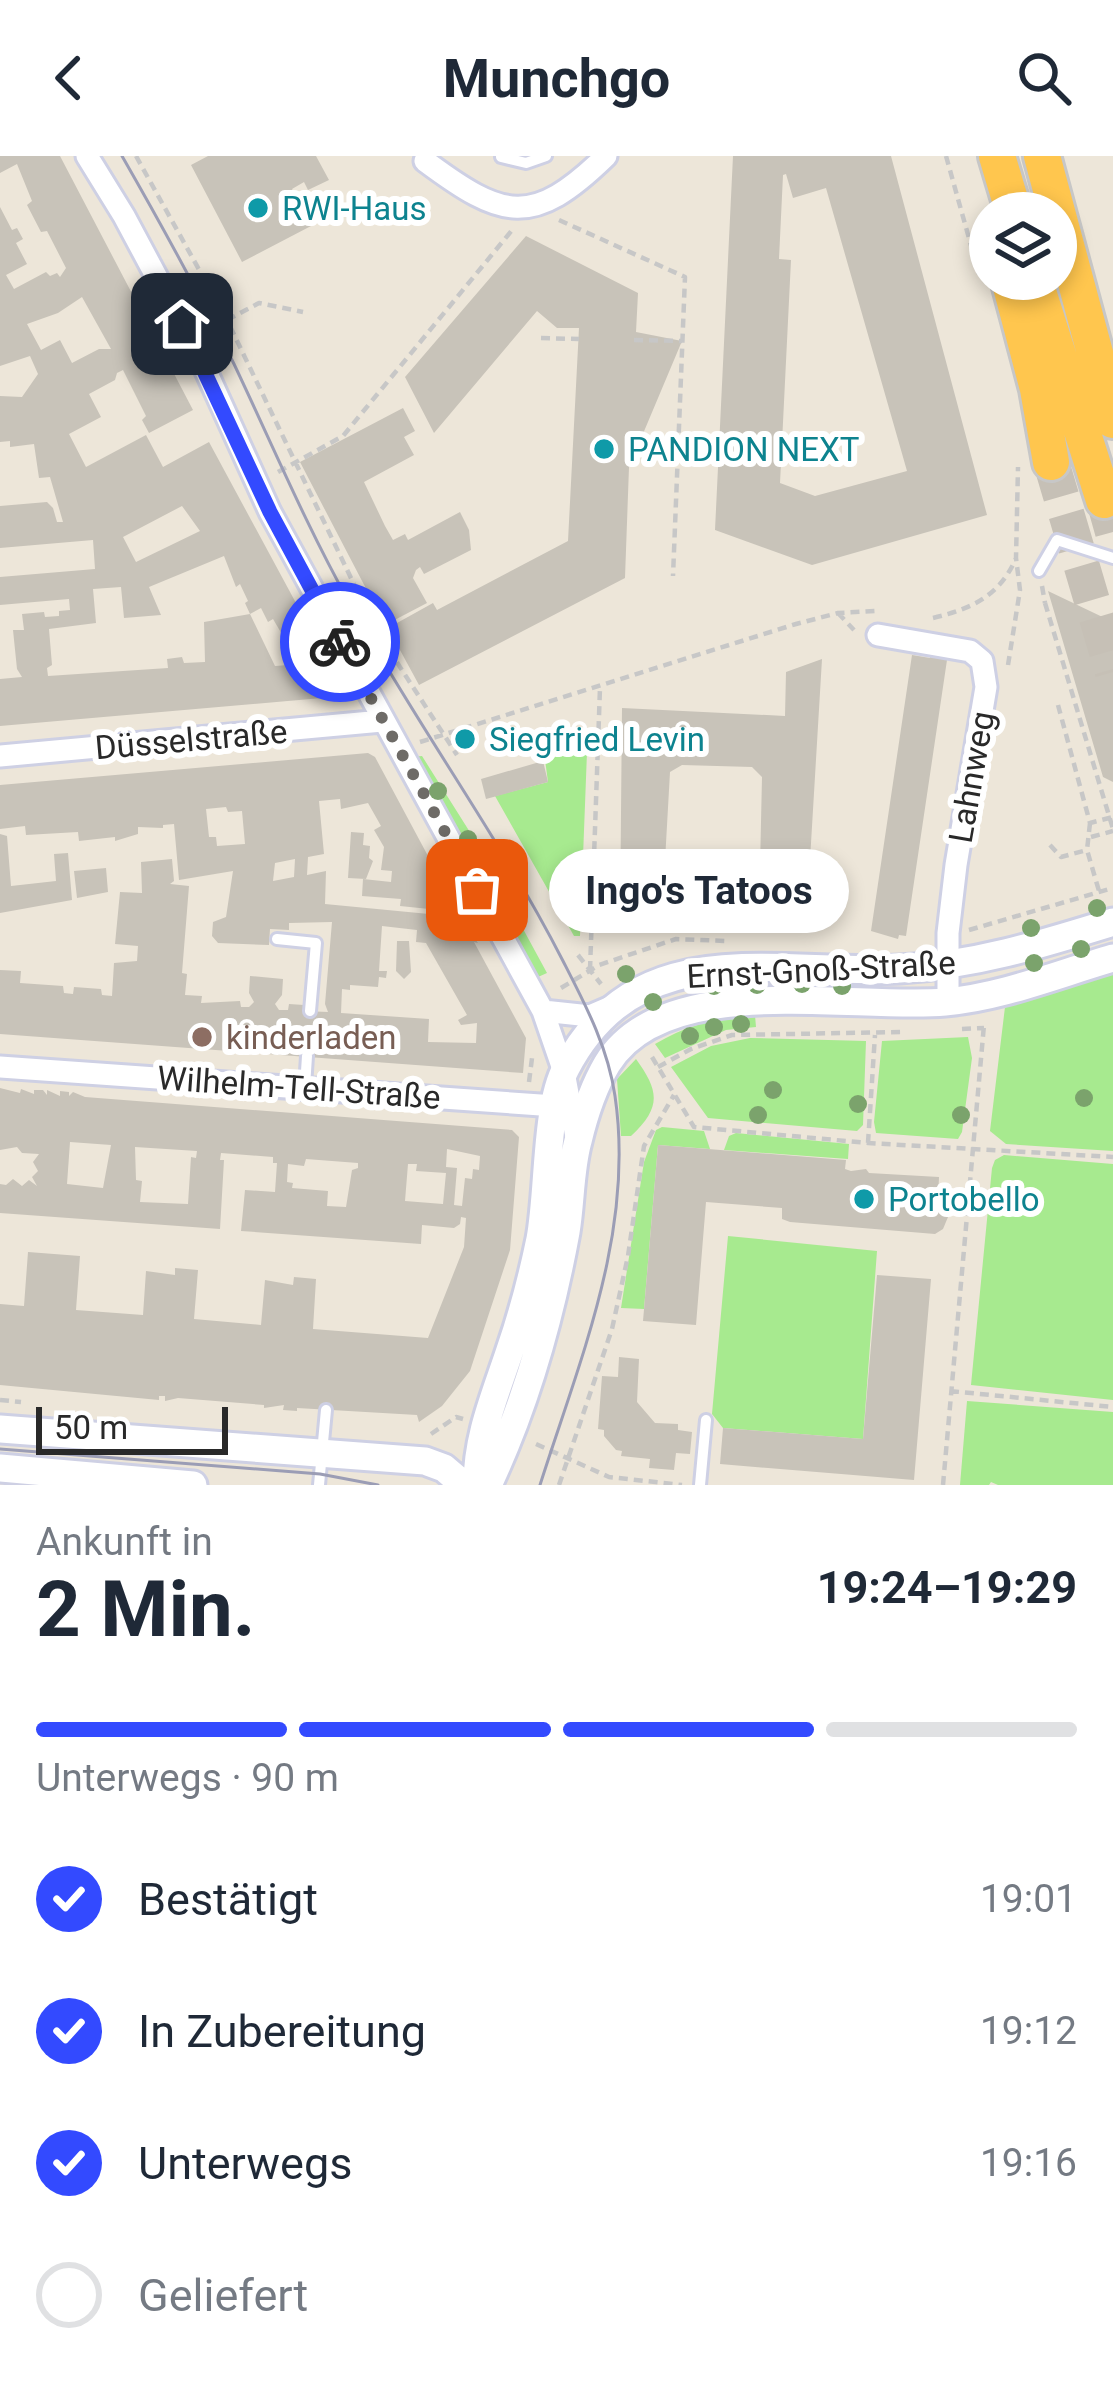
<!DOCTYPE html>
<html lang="de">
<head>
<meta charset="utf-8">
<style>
  :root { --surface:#fff; --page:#f6f6f7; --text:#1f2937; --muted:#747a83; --line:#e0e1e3; --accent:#334aff }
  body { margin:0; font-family:Roboto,sans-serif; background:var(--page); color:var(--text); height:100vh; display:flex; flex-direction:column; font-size:45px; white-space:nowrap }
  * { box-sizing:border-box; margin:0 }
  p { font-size:39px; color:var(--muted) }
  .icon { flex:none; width:66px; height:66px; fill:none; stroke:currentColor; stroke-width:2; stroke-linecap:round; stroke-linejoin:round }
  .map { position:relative; height:1329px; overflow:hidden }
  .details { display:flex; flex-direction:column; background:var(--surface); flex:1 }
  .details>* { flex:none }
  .buttons { position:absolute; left:969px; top:36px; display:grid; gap:24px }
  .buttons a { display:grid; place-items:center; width:108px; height:108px; border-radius:50%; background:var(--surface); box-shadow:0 6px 18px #0003; font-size:60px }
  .scale { position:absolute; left:36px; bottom:30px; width:192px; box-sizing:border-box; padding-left:12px; border:6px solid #292929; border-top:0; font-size:33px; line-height:42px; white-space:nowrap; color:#292929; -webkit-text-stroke:9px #fff; paint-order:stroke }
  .pin { position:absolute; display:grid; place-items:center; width:102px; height:102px; color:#fff; margin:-51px; border-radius:24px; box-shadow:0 6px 18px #0006 }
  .courier { position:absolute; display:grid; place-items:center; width:120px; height:120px; margin:-60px; border:9px solid #334aff; border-radius:50%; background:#fff; color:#222; box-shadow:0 3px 15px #0007 }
  .bubble { position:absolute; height:84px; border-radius:42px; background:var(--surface); box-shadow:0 6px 18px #0003; font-size:39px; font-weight:700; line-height:84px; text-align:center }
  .head em { font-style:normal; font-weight:700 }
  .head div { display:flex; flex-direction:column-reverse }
  .head { display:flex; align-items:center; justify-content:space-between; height:204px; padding:0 36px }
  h1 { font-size:78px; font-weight:700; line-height:90px }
  .bar { display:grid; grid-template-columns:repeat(4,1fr); gap:18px 12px; align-content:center; height:144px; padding:0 36px }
  .bar i { height:15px; border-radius:9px; background:var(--line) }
  .bar .active { background:var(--accent) }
  .bar p { grid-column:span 4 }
  ol { padding:0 36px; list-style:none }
  li { display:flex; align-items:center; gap:36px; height:132px }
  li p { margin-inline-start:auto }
  li .icon { padding:12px; border-radius:50%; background:var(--accent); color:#fff; stroke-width:4 }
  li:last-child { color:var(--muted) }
  li i { width:66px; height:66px; border:6px solid var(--line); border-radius:50% }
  header { display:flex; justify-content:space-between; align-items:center; height:156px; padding:0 36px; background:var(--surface); font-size:54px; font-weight:700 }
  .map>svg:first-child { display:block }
  .green { fill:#a7ea8f }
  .building { fill:#c8c3b9; fill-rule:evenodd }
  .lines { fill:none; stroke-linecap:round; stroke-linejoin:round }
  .trunk-tunnel { stroke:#c6c0b6; stroke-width:36; stroke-dasharray:36 18; stroke-linecap:butt }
  .service-casing { stroke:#ced0e4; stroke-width:16 }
  .minor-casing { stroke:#ced0e4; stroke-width:27 }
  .tertiary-casing { stroke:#ced0e4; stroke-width:33 }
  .trunk-casing { stroke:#c7c7c7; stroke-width:42 }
  .path { stroke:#c7c7c7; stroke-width:4.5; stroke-dasharray:9 6; stroke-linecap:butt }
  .service { stroke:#fff; stroke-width:10 }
  .minor { stroke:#fff; stroke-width:21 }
  .tertiary { stroke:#fff; stroke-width:27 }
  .trunk { stroke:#ffc64e; stroke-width:36 }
  .tram { stroke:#9b9db5; stroke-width:3 }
  .path-bridge { stroke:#c7c7c7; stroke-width:4.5; stroke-dasharray:9 6; stroke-linecap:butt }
  .tree { fill:#7ba36c }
  .done { stroke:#6e6b67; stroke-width:12; stroke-dasharray:0 21.6 }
  .route { stroke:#334aff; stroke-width:15 }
  .culture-dot { fill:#0f9aa8; stroke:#fff; stroke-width:4.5 }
  .education-dot { fill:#8d6e63; stroke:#fff; stroke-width:4.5 }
  .labels { text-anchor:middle; stroke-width:12; stroke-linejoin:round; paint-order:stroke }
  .culture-label { font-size:33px; fill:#0d838f; stroke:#fff; text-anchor:start }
  .street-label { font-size:33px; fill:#292929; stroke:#fff }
  .education-label { font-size:33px; fill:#785e54; stroke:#fff; text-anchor:start }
</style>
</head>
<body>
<header><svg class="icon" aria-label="back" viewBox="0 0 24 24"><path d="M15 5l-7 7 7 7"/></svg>Munchgo<svg class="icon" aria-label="search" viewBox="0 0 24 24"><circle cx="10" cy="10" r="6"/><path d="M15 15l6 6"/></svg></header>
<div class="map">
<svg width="1113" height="1329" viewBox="0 0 1113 1329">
  <rect width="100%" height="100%" fill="#ede6d9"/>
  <path class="green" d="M544 596H587L580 780H574L495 640 548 626Z
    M422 600 473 681 547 817 538 821 476 708 411 601Z
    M1113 815V995L1006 988 990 975 1005 851Z
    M755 859 756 871 726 874 665 902 655 888C687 869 718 861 755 859Z
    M968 881 972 902 962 976 958 983 876 977 874 966 882 885Z
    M750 882 866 885 863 969 857 975 708 962 671 911 711 890Z
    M636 903C659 935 662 951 631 980H621L617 923Z
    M662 971 704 975 710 993 658 989 644 1153 621 1152 644 1006 656 974Z
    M736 977 849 988 848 1003 724 994 729 980Z
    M1004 999 1113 1008V1244L971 1229 992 1012 995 1004Z
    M728 1080 877 1095 863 1283 723 1272 712 1258Z
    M967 1245 1113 1256V1329H998L991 1326 989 1329H960Z"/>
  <path class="building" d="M0 0H60L193 254 149 277 142 264 146 260 123 214 117 217 115 224 89 238 101 261 69 278 86 311 146 279 163 311 209 286 330 510 339 531 333 541 0 570V523L22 521 17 513 13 474H24L22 458 44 456 45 461 59 460V455L70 454 69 443 0 449V421L95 413 93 384 0 392V350L47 346 53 352 57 366H63L50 321 39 322 34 288 10 291V285L0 286V240L22 241 38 218 30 200 0 210V51L12 74 17 72 23 83 16 87 27 108 6 119 14 133 46 116 50 120 57 117 60 121 66 112 47 75 41 76 27 49 32 45 17 8 0 17ZM82 141 111 193H99L72 207 60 184 41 194 27 168 58 157ZM182 350 200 375 136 406 123 381ZM224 400 236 431 240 428 248 445 245 447 250 458 261 452 268 466 273 463 293 497 289 500V509L275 510 250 458 204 466 205 506 184 507 182 501 167 503 168 512 48 520 47 512 52 509 49 473 96 467 93 433 121 431 124 462 161 459 149 431Z
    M208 0H316L329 24 308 34 304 26 292 33 311 70 242 106 191 9Z
    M733 0H891L987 359 812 409 715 374ZM786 18 793 42 826 32 907 315 815 340 780 327 791 104 779 103 783 19Z
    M526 80 638 137 636 176 682 185 629 311 625 422 419 529 388 472 433 447 437 454 568 385 579 172H557L537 155 434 277 405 221Z
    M403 252 415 275 404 281 414 299 364 326 385 370 393 384 405 378 408 384 460 356 469 374 471 394 424 418 420 411 416 414 413 422 427 447 385 469 300 306Z
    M1048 435 1113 466V626L1103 621Z
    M930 498 947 504 906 780 899 779 898 783 871 775 912 499 930 502Z
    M822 503 806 771 620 762 622 552 785 560 786 516ZM682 609 752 611 762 621 760 711 750 720 674 715 665 705 670 616Z
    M368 597 375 601 458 756 400 750 401 743 362 740 363 723 391 726 392 715 381 714 384 691 374 674 381 670 368 647 341 653 340 643 319 645 324 698 308 701 307 719 326 715 325 748 460 761 478 787 474 786 526 882 523 917 0 878V814L21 815 20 827 63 830 64 837 73 838 74 831 101 833 102 839 112 840 114 807 137 805 138 790 115 788 120 736 142 737 141 706 172 703 174 725 170 728 189 730 182 817 187 818 185 839 202 840 201 847 240 845 241 851H249L254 846 249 837 250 820 283 823 282 839 275 848 279 854H288L289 848 304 849V855L328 856 325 848 332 766 289 767V774L270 773 269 789 218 787 212 780 213 766 226 761 233 715 179 724 174 668 163 669V672L138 671V678L115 685V681L79 685 78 676 26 679 25 670 0 673V629ZM226 651 228 656 242 655 245 688 217 690 216 681H209L206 653ZM295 703 294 721 273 725 275 707ZM382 770 417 774 416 786 426 787 467 859 458 864 461 869 477 867 476 887 428 886 429 863 341 857 342 833 350 834V829L378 831 379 821 386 822 387 815H379Z
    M543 605 548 626 486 643 481 623Z
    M351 676 364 677 363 689 370 690 369 702 373 705 366 723 348 722Z
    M0 678 7 680 11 730 56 725 54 698 68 697 72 744 0 757Z
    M106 712 108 736 77 742 74 715Z
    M397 785H409L411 816 404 823 396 815Z
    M0 932 20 937 21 933 34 938V934H43L47 939V934L60 940V935L69 936V940L73 936 85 941 512 974 519 981 510 1094 470 1215 442 1250 419 1266 417 1259 297 1252V1255L283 1254 284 1249 264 1252V1249L178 1242 165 1245V1240H159V1244L0 1229V1148L24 1150 28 1096 80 1100 76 1154 143 1159 146 1115 175 1119V1112L198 1114 194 1163 261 1169 265 1124 293 1129 294 1121 316 1123 313 1173 428 1182 464 1091 466 1062 461 1061 460 1068 454 1072 422 1069 421 1088 241 1075 245 1034 275 1036 277 1007H273V1001L221 997 220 1004H224L220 1073 0 1057V1028L6 1029 13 1023 22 1030 29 1024 37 1030 32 1021 38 1015 33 1006 39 998 22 997 17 991 0 994ZM70 986 111 989 103 1032 67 1028ZM135 991 197 995 196 1002 191 1001 188 1048 140 1046 142 1025 136 1024ZM447 993 480 1000 479 1014 473 1013 472 1023 465 1022 462 1050 454 1049 457 1012 446 1011ZM306 1003 358 1007V1012L352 1014 346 1051 327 1050 328 1035 292 1032 293 1027 287 1026 288 1008 304 1010ZM408 1008H417L416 1015 446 1017 443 1048 405 1045Z
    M658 989 846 1004 845 1013 851 1015 866 1013 869 1017 939 1021 938 1043 950 1044 953 1049 943 1073 935 1078 790 1066 782 1063V1052L706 1046 696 1169 643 1165Z
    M877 1119 931 1123 914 1324 720 1308 723 1272 863 1283Z
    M619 1201 639 1203 637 1246 655 1267 678 1268V1274L692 1276 690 1298 676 1297 674 1314 649 1312 650 1303 621 1300 622 1295 616 1294 604 1280V1274L598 1273 602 1220 618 1221Z"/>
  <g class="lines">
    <path class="trunk-tunnel" d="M1051 306 1113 516
      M1104 344 1113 376"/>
    <defs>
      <path id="service" d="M501 1 526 7 546 0
        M1039 415 1057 384 1113 402
        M277 783 316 787 310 855
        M305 931 307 900
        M319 1329 326 1254
        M700 1329 706 1264"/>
      <path id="minor" d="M87 0 124 60 201 204 270 356 543 855 564 916 577 986
        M425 5C503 63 532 72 606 0
        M878 479 970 495 982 505 986 531 956 709 948 777V845
        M0 600 382 565
        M543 855 590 860 611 851
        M0 911 555 950 562 961"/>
      <path id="tertiary" d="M0 1273 425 1305 444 1312 464 1329
        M0 1312 193 1329
        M477 1329C477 1281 494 1242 509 1197 522 1160 532 1122 540 1083 549 1035 545 952 566 912 638 775 774 820 900 813 975 809 1042 788 1113 766
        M488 1329C526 1248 550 1163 566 1076 571 1046 570 1014 578 985 584 960 594 930 607 908 664 814 852 854 945 846 1002 841 1058 818 1113 802"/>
      <path id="trunk" d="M997 0 1014 57
        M1042 0 1113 264
        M1009 123 1038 233 1051 306
        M1034 123 1104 344"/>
    </defs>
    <use href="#service" class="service-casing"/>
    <use href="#minor" class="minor-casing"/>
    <use href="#tertiary" class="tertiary-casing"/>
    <use href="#trunk" class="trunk-casing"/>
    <path class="path" d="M136 0 227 164 376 474 457 599
      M946 0 979 118
      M559 64 685 121 673 420
      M227 164 259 147 303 156
      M541 182 579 183
      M634 184 682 185
      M278 316 343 280 513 73
      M1042 430 1045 447
      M838 457 854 474
      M933 462C971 453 1000 440 1016 402
      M1008 509 1020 434 1016 402 1018 311
      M1058 549 1090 667 1113 661
      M420 586 796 468 838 457 875 455
      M1090 667 1087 694 1099 735
      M1091 681 1113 675
      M1050 689 1061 701 1087 694
      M969 774 1113 732
      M578 799 601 828
      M590 814 600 532
      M561 832 599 809 676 783 725 785
      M962 873 984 872
      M652 901 694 971 868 987 1113 1001
      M658 911 691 893 732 879 903 876
      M529 926 532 902
      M868 987 875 879
      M950 1235 1113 1251
      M0 1244 21 1246
      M431 1278 456 1261 463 1263
      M536 1288 609 1321 682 1329
      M559 1329 612 1173 628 1100 644 990 674 939
      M943 1329 984 869"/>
    <use href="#service" class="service"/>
    <use href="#minor" class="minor"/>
    <use href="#tertiary" class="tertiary"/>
    <use href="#trunk" class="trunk"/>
    <path class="tram" d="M122 0C161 68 199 137 234 208 272 288 306 369 349 446 416 568 499 680 563 805 585 848 608 891 615 940 635 1075 580 1203 540 1329
      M0 1293 320 1318 378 1329"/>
    <path class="path-bridge" d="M1045 447 1113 673"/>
  </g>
  <g class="tree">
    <circle cx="438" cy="635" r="9"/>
    <circle cx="468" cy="683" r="9"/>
    <circle cx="1097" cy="752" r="9"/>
    <circle cx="1031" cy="772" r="9"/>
    <circle cx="1081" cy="793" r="9"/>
    <circle cx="1034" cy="807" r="9"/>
    <circle cx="626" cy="818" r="9"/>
    <circle cx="802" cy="828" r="9"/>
    <circle cx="757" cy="829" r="9"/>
    <circle cx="714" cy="830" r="9"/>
    <circle cx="842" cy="830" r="9"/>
    <circle cx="653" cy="846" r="9"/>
    <circle cx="741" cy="868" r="9"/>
    <circle cx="714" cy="871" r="9"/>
    <circle cx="690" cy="880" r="9"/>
    <circle cx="773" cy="934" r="9"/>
    <circle cx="1084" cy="942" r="9"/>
    <circle cx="858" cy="948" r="9"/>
    <circle cx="758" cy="959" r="9"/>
    <circle cx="961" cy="959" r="9"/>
  </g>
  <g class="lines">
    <path class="done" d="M340 486 477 734"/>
    <path class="route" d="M182 168 270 356 340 486"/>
  </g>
  <g class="culture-dot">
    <circle cx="258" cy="52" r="12"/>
    <circle cx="604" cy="293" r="12"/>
    <circle cx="465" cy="583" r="12"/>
    <circle cx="864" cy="1043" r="12"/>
  </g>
  <circle class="education-dot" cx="202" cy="881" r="12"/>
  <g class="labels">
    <g class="culture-label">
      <text x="282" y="64">RWI-Haus</text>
      <text x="628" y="305">PANDION NEXT</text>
      <text x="489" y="595">Siegfried Levin</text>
      <text x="888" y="1055">Portobello</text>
    </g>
    <g class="street-label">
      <text transform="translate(191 583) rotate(-5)" y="12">Düsselstraße</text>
      <text transform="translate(971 621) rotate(-80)" y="12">Lahnweg</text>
      <text transform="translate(821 813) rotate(-3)" y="12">Ernst-Gnoß-Straße</text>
      <text transform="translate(299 931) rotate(4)" y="12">Wilhelm-Tell-Straße</text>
    </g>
    <g class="education-label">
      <text x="226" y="893">kinderladen</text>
    </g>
  </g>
</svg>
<div class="buttons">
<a><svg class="icon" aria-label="layers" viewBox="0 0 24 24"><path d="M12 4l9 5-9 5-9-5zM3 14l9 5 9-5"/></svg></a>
</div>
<div class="scale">50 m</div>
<div class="pin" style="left:477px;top:734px;background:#ea580c"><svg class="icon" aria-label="bag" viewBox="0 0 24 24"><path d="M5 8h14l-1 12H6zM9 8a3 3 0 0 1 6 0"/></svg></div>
<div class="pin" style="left:182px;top:168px;background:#1f2937"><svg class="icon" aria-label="home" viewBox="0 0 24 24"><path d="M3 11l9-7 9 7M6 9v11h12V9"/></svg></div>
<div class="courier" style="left:340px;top:486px"><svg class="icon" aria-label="bike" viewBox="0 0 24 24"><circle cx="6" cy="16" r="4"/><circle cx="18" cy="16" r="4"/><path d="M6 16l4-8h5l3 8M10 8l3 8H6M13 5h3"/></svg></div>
<div class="bubble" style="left:549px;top:693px;width:300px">Ingo's Tatoos</div>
</div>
<section class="details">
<div class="head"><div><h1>2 Min.</h1><p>Ankunft in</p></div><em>19:24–19:29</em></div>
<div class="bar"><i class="active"></i><i class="active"></i><i class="active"></i><i></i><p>Unterwegs · 90 m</p></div>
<ol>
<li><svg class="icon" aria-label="check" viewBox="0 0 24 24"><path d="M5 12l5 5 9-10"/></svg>Bestätigt<p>19:01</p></li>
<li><svg class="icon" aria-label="check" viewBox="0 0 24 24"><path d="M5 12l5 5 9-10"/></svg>In Zubereitung<p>19:12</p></li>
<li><svg class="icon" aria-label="check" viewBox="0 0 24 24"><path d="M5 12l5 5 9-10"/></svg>Unterwegs<p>19:16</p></li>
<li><i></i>Geliefert</li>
</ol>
</section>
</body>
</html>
